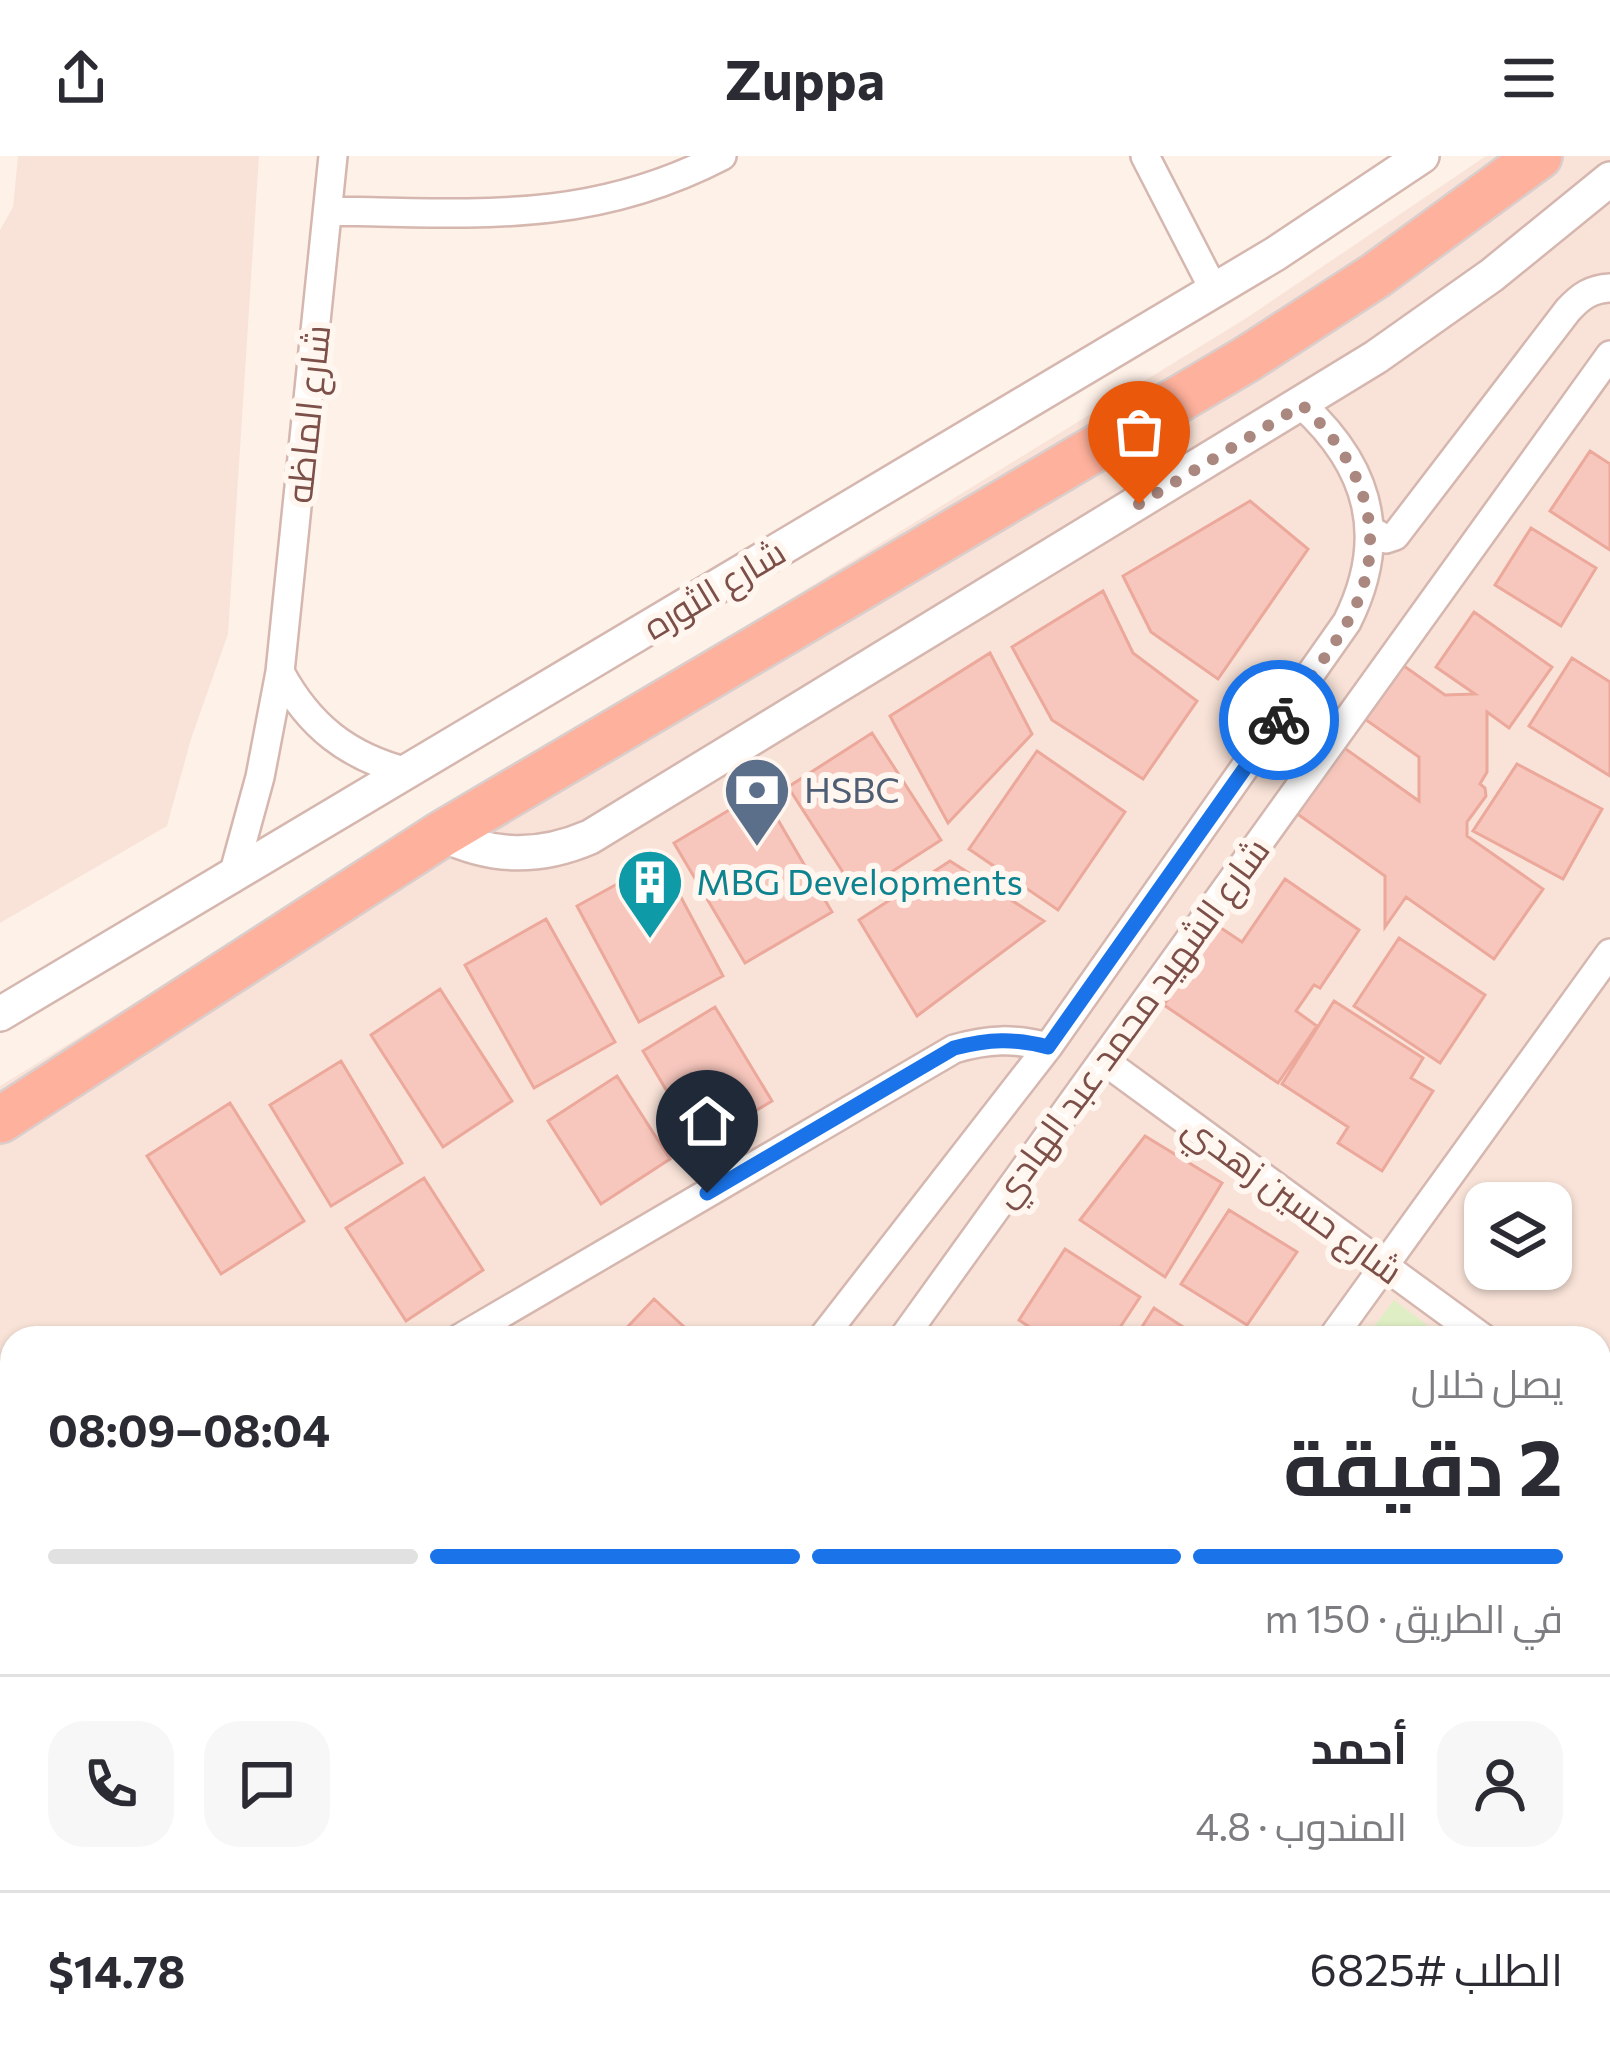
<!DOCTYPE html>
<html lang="ar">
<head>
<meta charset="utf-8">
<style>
  :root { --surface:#fff; --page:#f7f7f7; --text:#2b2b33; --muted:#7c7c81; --line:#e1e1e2; --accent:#1a73e8 }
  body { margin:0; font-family:Commissioner,Cairo,sans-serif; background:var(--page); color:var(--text); direction:rtl; height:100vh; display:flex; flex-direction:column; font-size:45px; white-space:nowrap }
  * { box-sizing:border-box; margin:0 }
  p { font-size:39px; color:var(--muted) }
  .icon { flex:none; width:66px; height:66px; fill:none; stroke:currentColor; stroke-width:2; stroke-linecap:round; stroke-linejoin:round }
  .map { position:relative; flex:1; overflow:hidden; direction:ltr }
  .details { position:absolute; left:0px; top:1170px; width:1611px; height:744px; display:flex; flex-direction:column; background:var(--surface); border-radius:36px 36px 0 0; box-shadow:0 3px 9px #0004; direction:rtl }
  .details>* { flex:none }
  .controls { position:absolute; left:1464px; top:1026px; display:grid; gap:24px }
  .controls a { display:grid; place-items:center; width:108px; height:108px; border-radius:24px; background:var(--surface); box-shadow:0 3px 9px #0004; font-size:60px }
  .pin { position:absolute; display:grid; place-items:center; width:102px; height:102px; color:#fff; margin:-123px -51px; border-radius:50% 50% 50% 0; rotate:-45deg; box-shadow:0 0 12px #0007 }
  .pin .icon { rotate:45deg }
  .courier { position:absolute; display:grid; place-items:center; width:120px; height:120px; margin:-60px; border:9px solid #1a73e8; border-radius:50%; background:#fff; color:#222; box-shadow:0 3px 15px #0007 }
  .head em { font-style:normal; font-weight:700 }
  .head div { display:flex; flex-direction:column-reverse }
  .head { display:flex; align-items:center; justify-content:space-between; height:204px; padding:0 48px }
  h1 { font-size:78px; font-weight:700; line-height:90px }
  .bar { display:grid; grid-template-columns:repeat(4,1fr); gap:18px 12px; align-content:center; height:144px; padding:0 48px }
  .bar i { height:15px; border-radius:9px; background:var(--line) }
  .bar .on { background:var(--accent) }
  .bar p { grid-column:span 4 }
  .line { display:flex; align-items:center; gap:30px; padding:0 48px; border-top:3px solid var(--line) }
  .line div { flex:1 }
  .round { display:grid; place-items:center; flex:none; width:126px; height:126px; border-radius:36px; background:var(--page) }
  header { display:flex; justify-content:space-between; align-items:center; height:156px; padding:0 48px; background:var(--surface); font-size:54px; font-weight:700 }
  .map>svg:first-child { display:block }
  .residential { fill:#f9e3d8; fill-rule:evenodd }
  .green { fill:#dfeec4 }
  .building { fill:#f7c7bd; stroke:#eba89b; stroke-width:3 }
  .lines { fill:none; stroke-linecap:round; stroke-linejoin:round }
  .minor-casing { stroke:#d5b7af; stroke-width:32 }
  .tertiary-casing { stroke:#d5b7af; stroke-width:38 }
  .primary-casing { stroke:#dacecc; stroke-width:46 }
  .trunk-casing { stroke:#dacecc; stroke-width:50 }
  .minor { stroke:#fff; stroke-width:27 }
  .tertiary { stroke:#fff; stroke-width:33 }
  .primary { stroke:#ffc59e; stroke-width:42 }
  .trunk { stroke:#feb19c; stroke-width:45 }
  .done { stroke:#aa8880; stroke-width:12; stroke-dasharray:0 21.6 }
  .route { stroke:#1a73e8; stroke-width:15 }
  .labels { text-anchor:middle; stroke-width:12; stroke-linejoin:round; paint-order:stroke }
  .street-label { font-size:36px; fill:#7c4f48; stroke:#fff6f0 }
  .service-label { font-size:36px; fill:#4e5e75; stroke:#fff6f0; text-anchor:start }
  .culture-label { font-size:36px; fill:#0d838f; stroke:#fff6f0; text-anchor:start }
</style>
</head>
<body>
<header><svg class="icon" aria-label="menu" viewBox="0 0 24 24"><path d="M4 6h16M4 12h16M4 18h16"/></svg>Zuppa<svg class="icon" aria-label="share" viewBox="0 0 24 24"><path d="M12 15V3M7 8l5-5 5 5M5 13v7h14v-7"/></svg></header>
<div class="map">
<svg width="1610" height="1914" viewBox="0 0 1610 1914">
  <rect width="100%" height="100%" fill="#fef1e8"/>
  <path class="residential" d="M18 0H259L228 478 191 583 167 670 0 767V74L13 51Z
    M1486 0H1610V1914H744L728 1902H1599V1182H12V1354L0 1345V930L1248 161ZM1485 1047H1551V1113H1485Z"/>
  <path class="green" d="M1394 1144 1444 1182H1445H1365Z"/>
  <path class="building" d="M1590 295 1610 308V394L1550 355Z
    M1250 345 1308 393 1218 523 1151 476 1123 420Z
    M1531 372 1596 412 1561 470 1495 429Z
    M1103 435 1133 497 1197 545 1143 623 1052 564 1012 491Z
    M1474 456 1552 511 1509 572 1487 556V616L1480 628 1485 632 1486 640 1467 666V680L1543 733 1494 803 1406 741 1385 771V720L1296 657 1343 591 1419 645V601L1359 559 1397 505 1445 539 1475 538 1436 511Z
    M990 497 1032 578 948 667 890 560Z
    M1572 502 1610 526V620L1529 570Z
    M872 577 941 684 857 738 788 631Z
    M1037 595 1125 656 1058 754 969 693Z
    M1517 608 1602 653 1563 723 1473 675Z
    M761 635 832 756 745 807 674 687Z
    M661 704 723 820 639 866 577 750Z
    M950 705 1044 765 917 860 859 764Z
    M1285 723 1359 774 1320 832 1314 829 1296 855 1317 870 1278 927 1164 849 1218 770 1242 786Z
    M546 763 615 886 534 932 465 809Z
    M1399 782 1485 839 1440 907 1354 850Z
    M440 833 512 945 443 991 371 879Z
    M1334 845 1423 902 1411 922 1433 935 1382 1015 1338 987 1348 971 1282 928Z
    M715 851 772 945 699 989 643 895Z
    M341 905 402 1007 331 1050 270 949Z
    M617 920 670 1003 601 1048 548 965Z
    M230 947 304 1065 221 1118 147 1000Z
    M1145 980 1222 1027 1165 1121 1080 1064Z
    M424 1022 483 1114 406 1165 346 1072Z
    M1229 1054 1297 1096 1247 1169 1181 1128Z
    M1065 1093 1140 1141 1113 1182H1046L1019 1164Z
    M654 1143 696 1182H617Z
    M1154 1152 1200 1182H1135Z
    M1599 1341 1610 1348V1421L1599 1413Z
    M1599 1574 1610 1582V1682L1599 1678Z
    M12 1602V1706L0 1713V1609Z
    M12 1722V1790L0 1769V1729Z
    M12 1849V1902H45L52 1914H0V1855Z
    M1036 1902H1145L1161 1914H1027Z
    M1209 1902H1346L1338 1914H1222Z"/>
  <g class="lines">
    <defs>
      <path id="minor" d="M1145 0 1214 134
        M330 55C474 57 589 69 722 0
        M1370 374 1386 383 1395 380 1568 154C1581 140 1591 133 1610 132
        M280 516C309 570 348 601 408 616
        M232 723 260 621 280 516 333 0
        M1103 904 1483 1182
        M460 1182 954 893C988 883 1014 882 1048 891
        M822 1182 1048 891 1347 466C1389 382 1370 311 1302 249
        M903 1182 1610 199
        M1332 1182 1610 797
        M1599 1267 1610 1275
        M1599 1313 1610 1298
        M0 1581 12 1590
        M1599 1790 1610 1775
        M1427 1902 1443 1914
        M220 1914 223 1902
        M1509 1914 1517 1902
        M1602 1914 1610 1903"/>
      <path id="tertiary" d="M442 678C492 702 539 703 590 681L1376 201 1492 119 1610 23
        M0 858 1275 98 1422 0
        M341 1910 368 1902 392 1914"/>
      <path id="primary" d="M0 1238 12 1248
        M0 1321 12 1330
        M6 1440 12 1415
        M610 1902 625 1914
        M680 1902 696 1914
        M760 1902 776 1914
        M867 1902 882 1914"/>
      <path id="trunk" d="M0 964 442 678 1247 203 1375 120 1539 0"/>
    </defs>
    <use href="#minor" class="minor-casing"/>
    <use href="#tertiary" class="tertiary-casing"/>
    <use href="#primary" class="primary-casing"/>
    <use href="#trunk" class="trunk-casing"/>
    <use href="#minor" class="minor"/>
    <use href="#tertiary" class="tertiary"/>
    <use href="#primary" class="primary"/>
    <use href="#trunk" class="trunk"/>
  </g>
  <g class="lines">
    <path class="done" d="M1139 348 1302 249C1365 307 1393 385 1348 465 1328 500 1302 532 1279 564"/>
    <path class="route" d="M707 1037 954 892C989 883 1014 882 1048 891L1279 564"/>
  </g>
  <defs>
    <symbol id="bank-pin" viewBox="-11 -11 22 30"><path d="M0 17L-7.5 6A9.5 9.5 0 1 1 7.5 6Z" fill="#5c6f8a" stroke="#fff6f0"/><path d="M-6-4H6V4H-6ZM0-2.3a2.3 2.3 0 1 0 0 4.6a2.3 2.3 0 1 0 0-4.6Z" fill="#fff"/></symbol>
    <symbol id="building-pin" viewBox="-11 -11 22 30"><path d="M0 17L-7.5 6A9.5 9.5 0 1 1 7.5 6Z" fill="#0f9aa8" stroke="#fff6f0"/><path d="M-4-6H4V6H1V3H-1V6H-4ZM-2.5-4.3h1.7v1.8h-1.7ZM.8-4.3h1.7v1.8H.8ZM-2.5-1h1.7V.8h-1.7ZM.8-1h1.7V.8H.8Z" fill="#fff"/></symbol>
  </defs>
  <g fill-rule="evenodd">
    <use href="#bank-pin" x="719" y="596" width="76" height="104"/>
    <use href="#building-pin" x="612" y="688" width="76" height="104"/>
  </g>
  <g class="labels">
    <g class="street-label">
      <text transform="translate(308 258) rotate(-84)" y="13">شارع الماظه</text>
      <text transform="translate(714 433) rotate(-31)" y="13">شارع الثوره</text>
      <text transform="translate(1130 866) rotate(-54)" y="13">شارع الشهيد محمد عبد الهادي</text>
      <text transform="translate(1293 1043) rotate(36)" y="13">شارع حسين زهدي</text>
    </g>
    <g class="service-label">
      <text x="804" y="647">HSBC</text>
    </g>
    <g class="culture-label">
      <text x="696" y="739">MBG Developments</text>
    </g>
  </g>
</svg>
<div class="controls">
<a><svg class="icon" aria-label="layers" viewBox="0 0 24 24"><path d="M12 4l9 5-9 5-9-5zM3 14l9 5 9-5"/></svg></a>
</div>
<div class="pin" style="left:1139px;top:348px;background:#ea580c"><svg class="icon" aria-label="bag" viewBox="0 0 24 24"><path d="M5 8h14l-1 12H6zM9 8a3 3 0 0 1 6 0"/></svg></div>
<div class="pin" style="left:707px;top:1037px;background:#1f2937"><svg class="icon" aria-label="home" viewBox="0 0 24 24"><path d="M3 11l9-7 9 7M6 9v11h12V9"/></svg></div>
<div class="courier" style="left:1279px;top:564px"><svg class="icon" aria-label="bike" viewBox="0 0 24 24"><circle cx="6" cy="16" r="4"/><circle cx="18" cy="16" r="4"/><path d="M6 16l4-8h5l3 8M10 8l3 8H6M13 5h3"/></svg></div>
<section class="details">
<div class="head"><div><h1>2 دقيقة</h1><p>يصل خلال</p></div><em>08:04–08:09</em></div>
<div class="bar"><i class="on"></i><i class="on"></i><i class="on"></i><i></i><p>في الطريق · 150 m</p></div>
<div class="line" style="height:216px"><a class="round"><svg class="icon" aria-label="person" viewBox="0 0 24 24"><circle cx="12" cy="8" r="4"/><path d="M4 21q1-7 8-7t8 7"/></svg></a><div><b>أحمد</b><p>المندوب · 4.8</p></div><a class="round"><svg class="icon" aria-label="chat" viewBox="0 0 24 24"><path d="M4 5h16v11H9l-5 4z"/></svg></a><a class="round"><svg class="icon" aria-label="phone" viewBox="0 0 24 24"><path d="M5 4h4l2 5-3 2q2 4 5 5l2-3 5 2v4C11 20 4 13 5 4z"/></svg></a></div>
<div class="line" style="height:156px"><div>الطلب #6825</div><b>$14.78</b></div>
</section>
</div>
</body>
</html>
